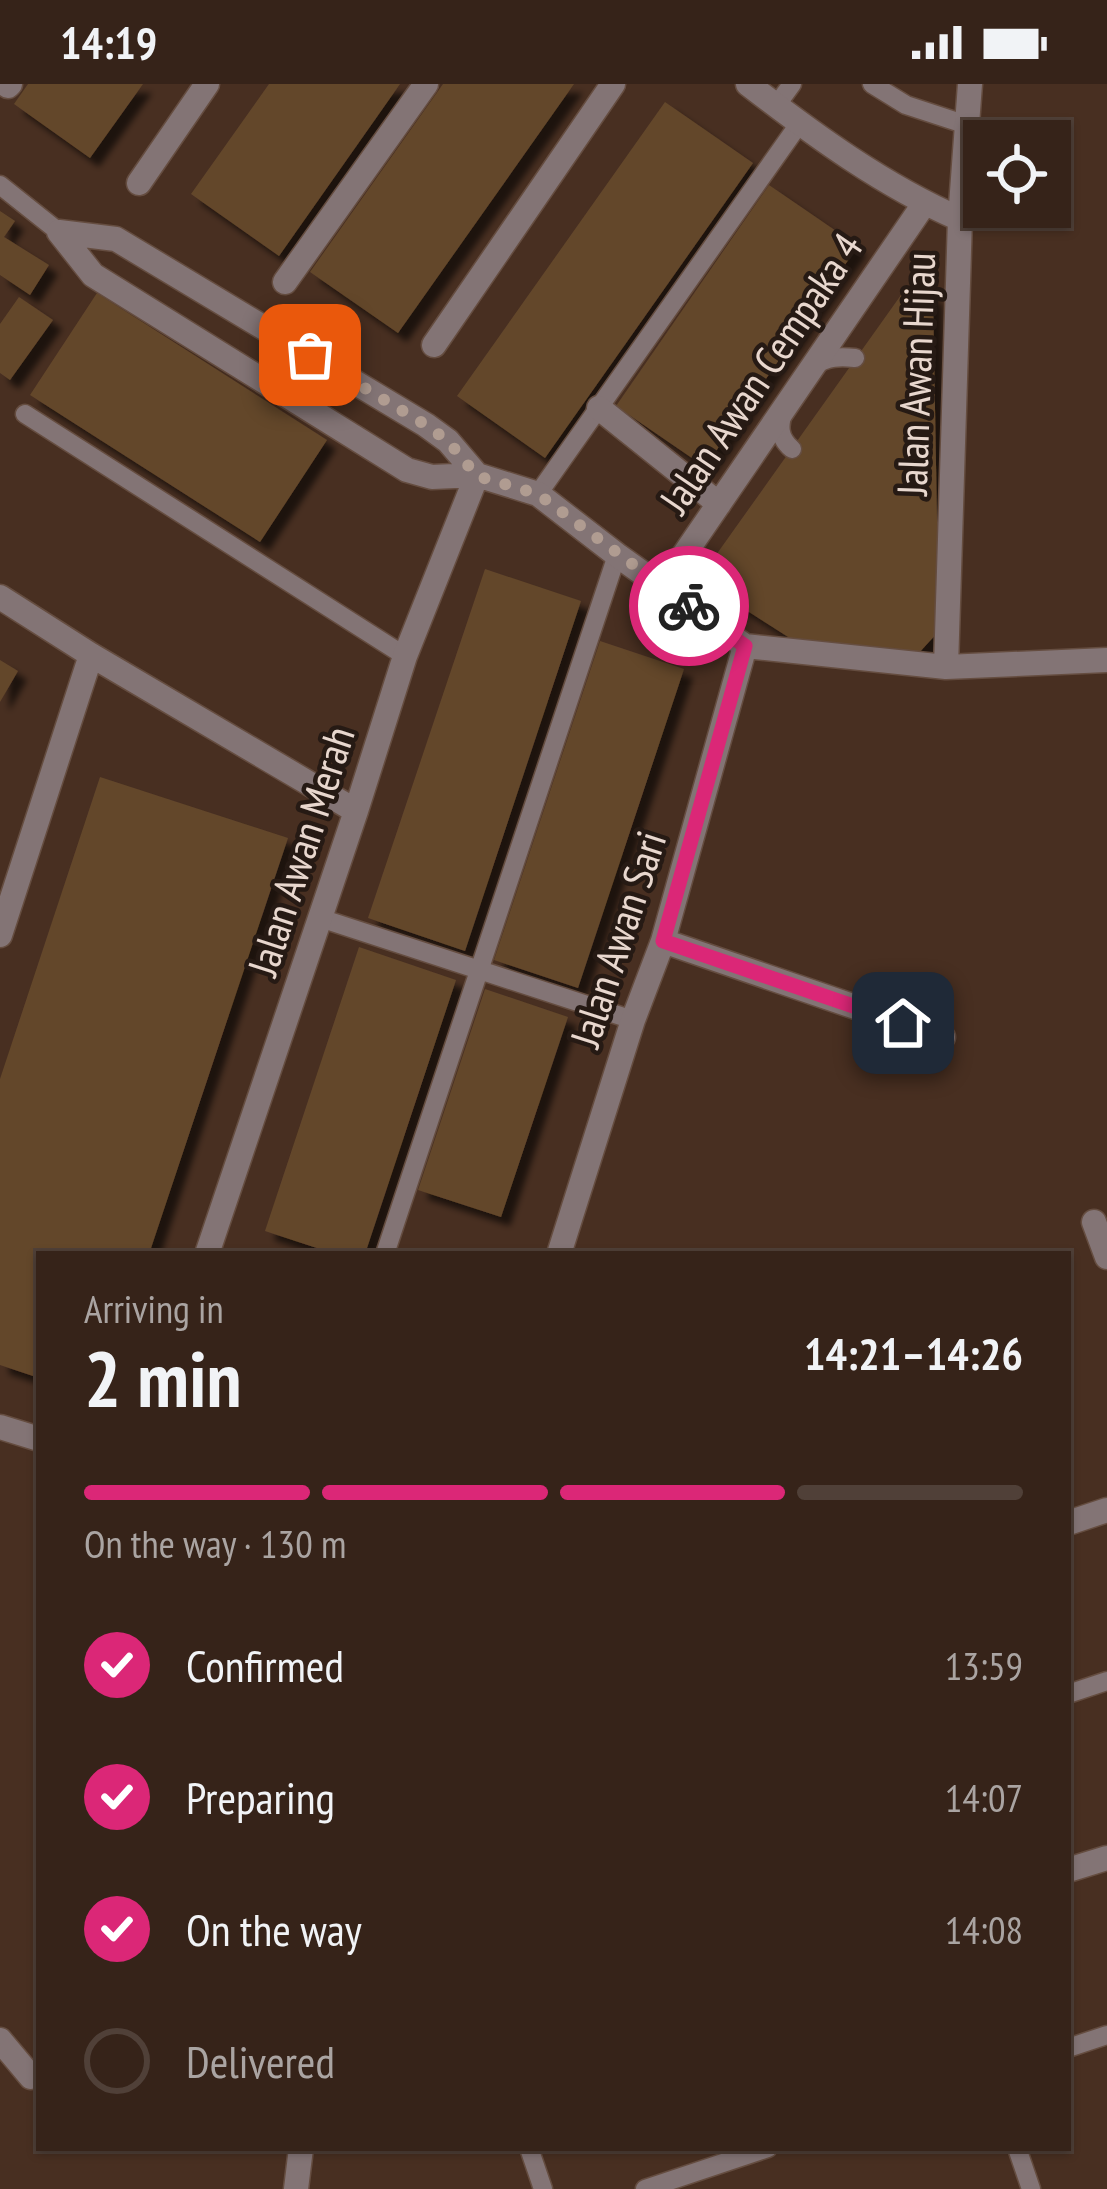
<!DOCTYPE html>
<html lang="en">
<head>
<meta charset="utf-8">
<style>
  :root { --surface:#362319; --page:#3d2b22; --text:#f1f3f6; --muted:#aaa4a2; --line:#504038; --accent:#db2777 }
  body { margin:0; font-family:"PT Sans Narrow",sans-serif; background:var(--page); color:var(--text); height:100vh; display:flex; flex-direction:column; font-size:45px; white-space:nowrap }
  * { box-sizing:border-box; margin:0 }
  p { font-size:39px; color:var(--muted) }
  .icon { flex:none; width:66px; height:66px; fill:none; stroke:currentColor; stroke-width:2; stroke-linecap:round; stroke-linejoin:round }
  .map { position:relative; flex:1; overflow:hidden }
  .panel { position:absolute; left:36px; top:1167px; width:1035px; height:900px; display:flex; flex-direction:column; background:var(--surface); border-radius:0px; box-shadow:0 3px 9px #0004,0 0 0 3px var(--line) }
  .panel>* { flex:none }
  .fabs { position:absolute; left:963px; top:36px; display:grid; gap:24px }
  .fabs a { display:grid; place-items:center; width:108px; height:108px; border-radius:0px; background:var(--surface); box-shadow:0 3px 9px #0004,0 0 0 3px var(--line); font-size:60px }
  .pin { position:absolute; display:grid; place-items:center; width:102px; height:102px; color:#fff; margin:-51px; border-radius:24px; box-shadow:0 6px 18px #0006 }
  .courier { position:absolute; display:grid; place-items:center; width:120px; height:120px; margin:-60px; border:9px solid #db2777; border-radius:50%; background:#fff; color:#222; box-shadow:0 3px 15px #0007 }
  .overview em { font-style:normal; font-weight:700 }
  .overview div { display:flex; flex-direction:column-reverse }
  .overview { display:flex; align-items:center; justify-content:space-between; height:204px; padding:0 48px }
  h1 { font-size:78px; font-weight:700; line-height:90px }
  .bar { display:grid; grid-template-columns:repeat(4,1fr); gap:18px 12px; align-content:center; height:144px; padding:0 48px }
  .bar i { height:15px; border-radius:9px; background:var(--line) }
  .bar .on { background:var(--accent) }
  .bar p { grid-column:span 4 }
  ol { padding:0 48px; list-style:none }
  li { display:flex; align-items:center; gap:36px; height:132px }
  li p { margin-inline-start:auto }
  li .icon { padding:12px; border-radius:50%; background:var(--accent); color:#fff; stroke-width:4 }
  li:last-child { color:var(--muted) }
  li i { width:66px; height:66px; border:6px solid var(--line); border-radius:50% }
  .status { display:flex; justify-content:space-between; align-items:center; height:84px; padding:0 60px; background:var(--surface); direction:ltr }
  .status svg { height:33px; fill:currentColor }
  .map>svg:first-child { display:block }
  .building { fill:#63472b; filter:url(#shadow) }
  .lines { fill:none; stroke-linecap:round; stroke-linejoin:round }
  .lane-casing { stroke:#654d40; stroke-width:21 }
  .street-casing { stroke:#654d40; stroke-width:27 }
  .lane { stroke:#837475; stroke-width:18 }
  .street { stroke:#837475; stroke-width:24 }
  .done { stroke:#b09c91; stroke-width:12; stroke-dasharray:0 21.6 }
  .route { stroke:#db2777; stroke-width:15 }
  .labels { text-anchor:middle; stroke-width:9; stroke-linejoin:round; paint-order:stroke }
  .street-label { font-size:42px; fill:#e8d7ce; stroke:#261a14 }
</style>
</head>
<body>
<div class="status"><b>14:19</b><svg viewBox="0 0 49 12"><path d="M0 12V9h3v3zM5 12V6h3v6zM10 12V3h3v9zM15 12V0h3v12zM26 1h20v11H26zM47 4h2v5h-2z"/></svg></div>
<div class="map">
<svg width="1107" height="2105" viewBox="0 0 1107 2105">
  <defs>
    <filter id="shadow"><feDropShadow dx="9" dy="9" stdDeviation="3" flood-color="#0009"/></filter>
  </defs>
  <rect width="100%" height="100%" fill="#482f21"/>
  <path class="building" d="M28 0H143L90 74 14 20Z
    M269 0H400L279 172 191 110Z
    M443 0H574L398 249 310 188Z
    M665 18 753 79 545 374 457 312Z
    M769 101 858 162 705 383 616 322Z
    M0 127 15 137 4 153 49 181 30 211 0 191Z
    M906 204H920L933 212 939 547 917 571 796 558 724 512 716 471Z
    M97 209 327 356 260 458 30 311Z
    M19 213 53 236 10 296 0 289V240Z
    M485 485 581 517 465 867 368 834Z
    M600 557 684 585 578 904 494 876Z
    M0 576 18 587 0 618Z
    M100 693 288 754 149 1170H39V1294L0 1281V995Z
    M359 863 456 896 365 1170H335L265 1147Z
    M485 905 568 933 501 1133 418 1106Z"/>
  <g class="lines">
    <defs>
      <path id="lane" d="M872 0 906 21 967 41
        M776 22 792 0
        M0 101 59 148
        M814 281C828 273 839 272 855 274
        M784 327C778 342 779 354 792 365
        M25 330 405 572
        M538 410 799 40
        M320 834 633 936
        M385 1170 617 471
        M1068 1610 1107 1597
        M1068 1964 1107 1951
        M529 2064 543 2105
        M1017 2064 1031 2105
        M645 2105 768 2064"/>
      <path id="street" d="M748 0C814 51 884 102 960 135
        M8 2 10 0
        M139 99 207 0
        M59 148 93 191 407 386 432 393 477 391 538 410 617 471 745 562 946 583 1107 576
        M59 148 116 155 426 341 448 357 477 391
        M285 198 426 0
        M434 261 613 0
        M599 324 719 420
        M662 503 924 120
        M0 513 91 571 356 727
        M946 583 960 135 970 0
        M0 851 91 571
        M663 857 943 953
        M1094 1138 1107 1173
        M207 1170 356 727 405 572 477 391
        M559 1170 633 936 663 857 745 562
        M0 1343 39 1355
        M1068 1439 1107 1426
        M1068 1786 1107 1774
        M0 1956 31 1993
        M296 2105 301 2064"/>
    </defs>
    <use href="#lane" class="lane-casing"/>
    <use href="#street" class="street-casing"/>
    <use href="#lane" class="lane"/>
    <use href="#street" class="street"/>
  </g>
  <g class="lines">
    <path class="done" d="M310 271 426 341 448 357 477 392 538 410 689 522"/>
    <path class="route" d="M689 522 745 562 663 857 903 939"/>
  </g>
  <g class="labels">
    <g class="street-label">
      <text transform="translate(761 289) rotate(-56)" y="15">Jalan Awan Cempaka 4</text>
      <text transform="translate(916 290) rotate(-88)" y="15">Jalan Awan Hijau</text>
      <text transform="translate(301 767) rotate(-72)" y="15">Jalan Awan Merah</text>
      <text transform="translate(618 855) rotate(-72)" y="15">Jalan Awan Sari</text>
    </g>
  </g>
</svg>
<div class="fabs">
<a><svg class="icon" aria-label="locate" viewBox="0 0 24 24"><circle cx="12" cy="12" r="6"/><path d="M12 2v4M12 18v4M2 12h4M18 12h4"/></svg></a>
</div>
<div class="pin" style="left:310px;top:271px;background:#ea580c"><svg class="icon" aria-label="bag" viewBox="0 0 24 24"><path d="M5 8h14l-1 12H6zM9 8a3 3 0 0 1 6 0"/></svg></div>
<div class="pin" style="left:903px;top:939px;background:#1f2937"><svg class="icon" aria-label="home" viewBox="0 0 24 24"><path d="M3 11l9-7 9 7M6 9v11h12V9"/></svg></div>
<div class="courier" style="left:689px;top:522px"><svg class="icon" aria-label="bike" viewBox="0 0 24 24"><circle cx="6" cy="16" r="4"/><circle cx="18" cy="16" r="4"/><path d="M6 16l4-8h5l3 8M10 8l3 8H6M13 5h3"/></svg></div>
<section class="panel">
<div class="overview"><div><h1>2 min</h1><p>Arriving in</p></div><em>14:21–14:26</em></div>
<div class="bar"><i class="on"></i><i class="on"></i><i class="on"></i><i></i><p>On the way · 130 m</p></div>
<ol>
<li><svg class="icon" aria-label="check" viewBox="0 0 24 24"><path d="M5 12l5 5 9-10"/></svg>Confirmed<p>13:59</p></li>
<li><svg class="icon" aria-label="check" viewBox="0 0 24 24"><path d="M5 12l5 5 9-10"/></svg>Preparing<p>14:07</p></li>
<li><svg class="icon" aria-label="check" viewBox="0 0 24 24"><path d="M5 12l5 5 9-10"/></svg>On the way<p>14:08</p></li>
<li><i></i>Delivered</li>
</ol>
</section>
</div>
</body>
</html>
